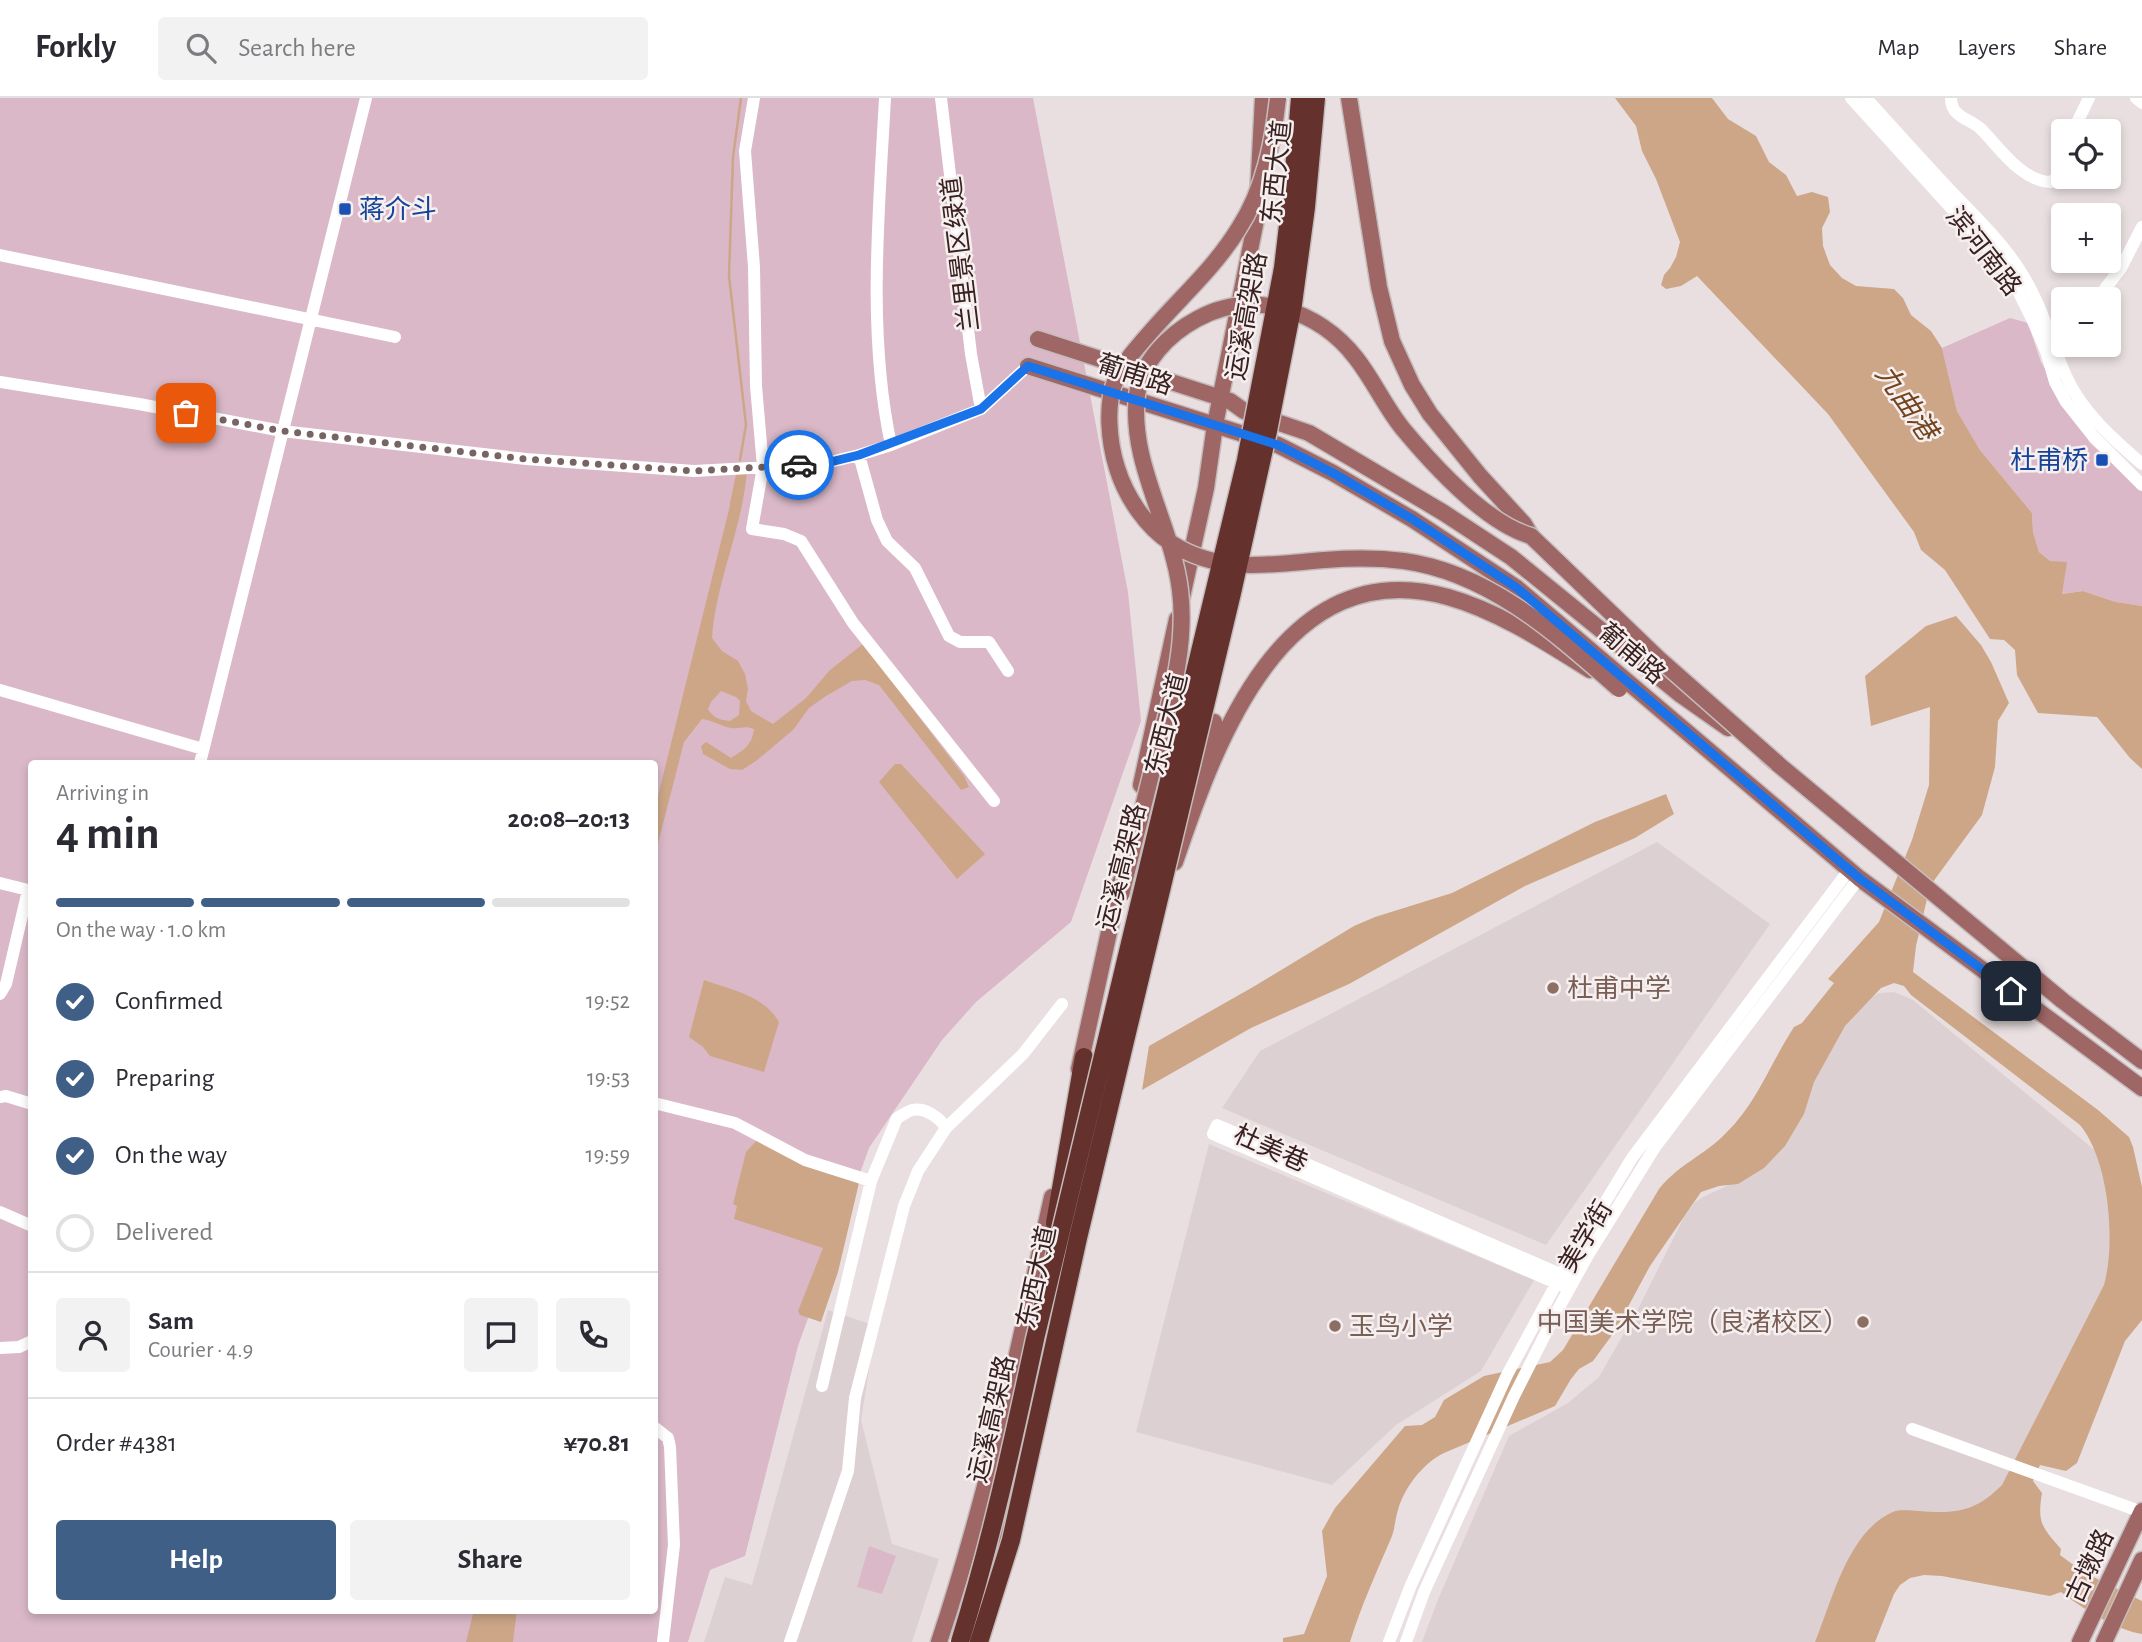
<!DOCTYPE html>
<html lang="en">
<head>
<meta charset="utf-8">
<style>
  :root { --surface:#fff; --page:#f2f2f3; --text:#2b2b33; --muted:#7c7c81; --line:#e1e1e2; --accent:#405f87 }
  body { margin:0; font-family:"Alegreya Sans","Noto Sans SC",sans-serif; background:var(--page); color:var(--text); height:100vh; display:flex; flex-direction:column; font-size:26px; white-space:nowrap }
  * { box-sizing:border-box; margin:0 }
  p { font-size:23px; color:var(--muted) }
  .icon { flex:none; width:38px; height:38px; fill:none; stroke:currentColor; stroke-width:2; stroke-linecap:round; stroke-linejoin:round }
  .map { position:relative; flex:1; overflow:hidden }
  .side { position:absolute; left:28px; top:662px; width:630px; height:854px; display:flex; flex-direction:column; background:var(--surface); border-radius:7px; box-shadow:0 4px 10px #0003 }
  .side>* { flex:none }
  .buttons { position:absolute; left:2051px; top:21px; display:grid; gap:14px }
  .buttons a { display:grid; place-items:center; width:70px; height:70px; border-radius:7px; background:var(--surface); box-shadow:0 4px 10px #0003; font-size:35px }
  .pin { position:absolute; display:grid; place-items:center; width:60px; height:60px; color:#fff; margin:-30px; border-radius:14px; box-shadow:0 4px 10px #0006 }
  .courier { position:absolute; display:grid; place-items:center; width:70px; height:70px; margin:-35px; border:5px solid #1a73e8; border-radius:50%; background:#fff; color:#222; box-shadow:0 2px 9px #0007 }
  .headline em { font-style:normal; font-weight:600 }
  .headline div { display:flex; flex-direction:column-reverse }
  .headline { display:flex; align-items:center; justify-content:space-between; height:119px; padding:0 28px }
  h1 { font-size:46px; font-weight:600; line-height:52px }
  .bar { display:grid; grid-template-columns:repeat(4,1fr); gap:10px 7px; align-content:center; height:84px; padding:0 28px }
  .bar i { height:9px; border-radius:5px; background:var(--line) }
  .bar .on { background:var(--accent) }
  .bar p { grid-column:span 4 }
  .line { display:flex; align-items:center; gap:18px; padding:0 28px; border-top:2px solid var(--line) }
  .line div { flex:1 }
  .round { display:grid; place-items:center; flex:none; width:74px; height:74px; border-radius:7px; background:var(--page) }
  ol { padding:0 28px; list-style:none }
  li { display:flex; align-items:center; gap:21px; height:77px }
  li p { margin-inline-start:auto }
  li .icon { padding:7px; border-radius:50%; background:var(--accent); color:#fff; stroke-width:4 }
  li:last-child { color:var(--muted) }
  li i { width:38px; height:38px; border:4px solid var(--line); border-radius:50% }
  .action { display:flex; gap:14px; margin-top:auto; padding:14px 28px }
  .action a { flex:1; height:80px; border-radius:7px; background:var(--accent); color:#fff; font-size:28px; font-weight:600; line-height:80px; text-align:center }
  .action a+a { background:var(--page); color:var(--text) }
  header { display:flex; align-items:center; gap:42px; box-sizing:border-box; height:98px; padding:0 35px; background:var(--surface); border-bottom:2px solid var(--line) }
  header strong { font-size:33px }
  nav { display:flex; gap:38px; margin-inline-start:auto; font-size:24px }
  .search { width:490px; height:63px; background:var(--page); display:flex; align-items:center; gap:18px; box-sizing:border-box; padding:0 24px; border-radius:7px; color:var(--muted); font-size:26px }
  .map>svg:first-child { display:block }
  .built { fill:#ddd0d2 }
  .green { fill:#dab8c7; fill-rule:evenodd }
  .water { fill:#cda688; fill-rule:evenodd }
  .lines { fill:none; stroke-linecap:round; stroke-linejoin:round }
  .stream { stroke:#cda688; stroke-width:2.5 }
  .major-casing { stroke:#c4bcbc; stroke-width:19 }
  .highway-casing { stroke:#c4bcbc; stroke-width:21 }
  .minor { stroke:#fff; stroke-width:12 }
  .major { stroke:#9e6664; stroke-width:16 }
  .highway { stroke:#64312d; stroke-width:18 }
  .major-bridge-casing { stroke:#c4bcbc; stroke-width:19; stroke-linecap:butt }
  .highway-bridge-casing { stroke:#c4bcbc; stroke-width:21; stroke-linecap:butt }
  .major-bridge { stroke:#9e6664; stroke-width:16 }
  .highway-bridge { stroke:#64312d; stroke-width:18 }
  .done { stroke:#776463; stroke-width:7; stroke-dasharray:0 12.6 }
  .route { stroke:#1a73e8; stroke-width:9 }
  .transit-dot { fill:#1a4fb4; stroke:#f6eff0; stroke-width:2.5 }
  .education-dot { fill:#8d6e63; stroke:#f6eff0; stroke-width:2.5 }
  .labels { text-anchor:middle; stroke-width:5; stroke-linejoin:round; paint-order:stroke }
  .street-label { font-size:26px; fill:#392120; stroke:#f6eff0 }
  .transit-label { font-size:26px; fill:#164399; stroke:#f6eff0; text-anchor:start }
  .education-label { font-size:26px; fill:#785e54; stroke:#f6eff0; text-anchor:start }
  .water-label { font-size:28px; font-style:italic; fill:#72431d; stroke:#f6eff0 }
</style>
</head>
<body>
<header>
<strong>Forkly</strong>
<div class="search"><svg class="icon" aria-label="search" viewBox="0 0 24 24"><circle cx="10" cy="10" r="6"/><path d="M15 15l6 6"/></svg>Search here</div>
<nav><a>Map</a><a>Layers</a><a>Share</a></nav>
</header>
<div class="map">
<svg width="2142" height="1544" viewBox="0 0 2142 1544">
  <rect width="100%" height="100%" fill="#e9dfe0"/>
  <path class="built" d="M1657 744 1770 826 1546 1147 1222 1010 1260 953Z
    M1894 894 1913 902 2103 1059 2116 1147 2093 1237 1988 1423 1820 1544H1422L1439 1499 1509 1338 1568 1305 1599 1279 1638 1211 1684 1119 1695 1104 1705 1098 1742 1081 1832 941 1868 901 1879 895Z
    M1209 1046 1534 1182 1481 1273 1396 1327 1332 1387 1136 1334Z
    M828 1212 876 1228 861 1322 892 1446 939 1461 912 1544H704L725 1479 752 1487Z"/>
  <path class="green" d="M0 0H1033L1128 494 1141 623 1071 824 976 904 942 942 869 1050 798 1248 745 1458 710 1472 688 1544H0ZM32 665H654V1512H32Z
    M2010 220 2028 225 2041 264 2090 345 2142 391V508L2116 504 2083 493 2061 496 2050 463 2039 454 2033 434 2032 415 1980 352 1957 313 1942 250Z
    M869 1448 896 1458 882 1496 857 1489Z"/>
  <path class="water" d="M1615 0H1712L1728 21 1756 38 1769 64 1786 77 1797 98 1812 94 1828 99 1830 114 1822 130 1823 148 1830 167 1842 180 1856 188 1894 191 1903 200 1911 217 1931 233 1942 250 1957 313 1980 352 2032 415 2033 434 2039 454 2050 463 2067 464 2062 496 2083 493 2116 504 2142 508V671L2130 660 2097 619 2038 615 2017 577 2015 552 2004 542 1990 541 1945 472 1921 452 1914 434 1828 316 1697 178 1681 188 1666 191 1661 187 1664 177 1670 170 1676 159 1680 144 1656 81 1642 53 1636 28Z
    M747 372C743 429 716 483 712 540L722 553 738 563 745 576 748 591 746 603 751 613 773 626 806 600 830 572 863 546 964 678 969 689 961 692 879 587 865 582 852 583 826 598 809 610 793 632 756 663 742 672 730 671 703 656 701 648 706 644 731 660C744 652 752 647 754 631 745 627 740 631 731 630 722 629 713 622 702 621L684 644 655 757V710L738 375ZM721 593 736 599 740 603 739 617 730 623C720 622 713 620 708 611L711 604Z
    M1956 518 1981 547 1991 564 2009 605 1998 623 1995 669 1982 717 1930 788 1916 848 1913 874 2098 1012 2129 1039 2133 1049 2142 1089V1222L2125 1243 2077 1365 2066 1373 2040 1367 2033 1383 2042 1395C2037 1425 2042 1429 2061 1451L2060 1457 2083 1474 2142 1503V1536C2116 1532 2082 1510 2061 1494L2050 1498 1942 1478 1924 1477 1910 1480 1900 1487 1894 1496 1875 1544H1815C1832 1503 1848 1433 1893 1414 1901 1411 1911 1413 1919 1413 1956 1416 1975 1414 2002 1387L2104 1187C2116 1144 2109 1062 2080 1027L1911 897 1904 888 1894 885 1881 890 1845 928 1814 984 1804 1016 1785 1048 1764 1070 1738 1086 1719 1088 1701 1094 1650 1168 1615 1233 1593 1263 1579 1271 1571 1281 1555 1308 1444 1355C1423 1365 1404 1390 1398 1412 1395 1421 1395 1430 1392 1438 1377 1473 1361 1508 1350 1544H1283V1540L1304 1536 1327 1478 1322 1433 1335 1410 1405 1328 1422 1327 1435 1319 1444 1302 1484 1278 1550 1264 1563 1252 1659 1091C1679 1066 1705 1057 1726 1035 1757 1005 1771 964 1794 929L1802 925 1834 885 1828 881 1879 824 1912 742 1929 687 1930 609 1871 628 1865 578 1926 528Z
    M895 666H901L985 756 957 781 879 684Z
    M1666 696 1674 716 1635 740 1525 788 1349 886 1251 930 1142 992 1149 948 1253 889 1354 828 1375 819 1452 795 1595 724Z
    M704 882C732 892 763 897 779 924L764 974 710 958 703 949 689 939Z
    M757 1042 859 1085 838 1174 821 1224 800 1217 798 1213 823 1150 734 1121 737 1108 733 1106 746 1054Z
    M474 1512H517L513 1544H466Z"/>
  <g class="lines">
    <path class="stream" d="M740 362 746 327 729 178 733 59 741 0
      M731 406 737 378"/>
    <defs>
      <path id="major" d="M1349 0 1379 189 1392 243 1412 287 1430 316 1480 378 1524 426 1531 438
        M1038 241 1221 300 1230 303 1244 313 1309 335 1444 415 1511 459 1681 597 1728 630
        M1028 268 1278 347 1333 375 1412 421 1517 490 1859 780 2142 990
        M1182 499 1206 390 1215 327 1257 117 1263 0
        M1767 657 2063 903 2142 963
        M1203 665 1214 624
        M1141 687 1177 521
        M1175 764C1216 643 1283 453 1448 499 1498 513 1547 545 1590 572
        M1079 971 1120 784
        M1068 1144 1090 1047
        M939 1544C988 1397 1019 1249 1052 1099
        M970 1544 994 1466 1025 1340
        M2080 1544 2142 1413
        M2104 1544 2142 1462"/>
      <path id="highway" d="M1055 1125 1084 959"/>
    </defs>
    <use href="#major" class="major-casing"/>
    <use href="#highway" class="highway-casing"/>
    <path class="minor" d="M754 0 745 53 754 169 756 288 763 369 752 431 784 436 801 443 853 525 994 703
      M885 0C879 114 867 234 891 347
      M941 0 971 256 981 311
      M1851 0 1992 155 2014 185 2033 223 2046 253 2055 284 2066 304 2093 338 2142 387
      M1866 0C1894 31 1921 61 1949 91 1973 116 2000 142 2019 171 2043 208 2049 240 2066 278 2082 314 2113 341 2142 366
      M1951 0C1951 6 1952 11 1957 15 1964 22 1974 24 1981 31 2000 50 2021 83 2051 84L2058 78 2063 58
      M2136 0 2142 5
      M2073 33 2089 0
      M0 157 395 239
      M2097 201 2121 170 2142 129
      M0 284 139 306 282 333 526 361 694 373 822 366 859 357 891 347 981 311 1028 268
      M859 357 877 422 887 443 915 470 949 538 960 544H989L1008 573
      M0 592 203 651
      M200 665 366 0
      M0 785 32 793
      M0 896 6 886 28 792
      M0 999 6 998 32 1006
      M654 1005 735 1025 805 1062 871 1083
      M0 1114 32 1128
      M1563 1188 1213 1036 1217 1027 1567 1179
      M0 1250 19 1249 32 1243
      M822 1288 871 1083 897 1020C901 1018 908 1013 912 1012 925 1009 940 1020 946 1030
      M654 1329 668 1340 670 1349 674 1447 663 1544
      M1912 1331 2142 1414
      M790 1544 848 1373 855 1300 904 1108 918 1073 946 1030 1023 956 1062 906
      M1389 1544 1411 1487 1507 1277 1561 1177 1632 1060 1849 772
      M1406 1544 1424 1494 1514 1298 1556 1215 1588 1157 1655 1049 1859 780"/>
    <use href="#major" class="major"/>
    <use href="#highway" class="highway"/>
    <defs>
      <path id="major-bridge" d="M1278 0C1273 45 1264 91 1239 130 1216 168 1183 197 1154 230 1140 246 1125 262 1116 281 1105 306 1109 345 1117 370 1126 399 1146 429 1171 445 1220 477 1272 466 1325 462 1351 460 1379 460 1404 463 1490 475 1556 536 1619 591
        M1121 797C1133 749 1145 701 1157 653 1171 600 1187 547 1180 492 1172 426 1129 365 1137 297 1141 264 1169 236 1197 221 1253 190 1319 212 1356 260 1374 283 1385 309 1403 331 1433 367 1486 425 1531 438L1659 561 1777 665"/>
      <path id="highway-bridge" d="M960 1544C991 1444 1013 1343 1035 1241L1246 362 1283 170 1293 85 1300 0
        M979 1544 1011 1442 1078 1140 1232 495 1268 333 1293 206 1306 109 1316 0"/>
    </defs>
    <use href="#major-bridge" class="major-bridge-casing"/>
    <use href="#highway-bridge" class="highway-bridge-casing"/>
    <use href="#major-bridge" class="major-bridge"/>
    <use href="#highway-bridge" class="highway-bridge"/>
  </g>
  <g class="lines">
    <path class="done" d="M186 315 282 333 526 361 694 373 799 367"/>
    <path class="route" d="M799 367 822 366 859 357 981 311 1028 268 1278 347 1333 375 1412 421 1517 490 1859 780 2011 893"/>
  </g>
  <g class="transit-dot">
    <rect x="338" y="104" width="14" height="14" rx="3.5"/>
    <rect x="2095" y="355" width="14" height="14" rx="3.5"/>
  </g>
  <g class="education-dot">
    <circle cx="1553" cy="890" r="7"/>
    <circle cx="1863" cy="1224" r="7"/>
    <circle cx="1335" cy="1228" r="7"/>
  </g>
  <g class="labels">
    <g class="street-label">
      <text transform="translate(1276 74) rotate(-84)" y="9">东西大道</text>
      <text transform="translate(1984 153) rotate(52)" y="9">滨河南路</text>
      <text transform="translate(960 156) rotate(-97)" y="9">兰里景区绿道</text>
      <text transform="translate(1246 218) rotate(-80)" y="9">运溪高架路</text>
      <text transform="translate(1135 276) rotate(18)" y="9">葡甫路</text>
      <text transform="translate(1632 555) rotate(40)" y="9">葡甫路</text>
      <text transform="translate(1166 626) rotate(-76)" y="9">东西大道</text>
      <text transform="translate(1121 769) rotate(-76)" y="9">运溪高架路</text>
      <text transform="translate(1271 1050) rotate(24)" y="9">杜美巷</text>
      <text transform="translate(1585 1138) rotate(-59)" y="9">美学街</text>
      <text transform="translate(1036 1179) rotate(-78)" y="9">东西大道</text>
      <text transform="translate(991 1321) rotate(-77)" y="9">运溪高架路</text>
      <text transform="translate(2089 1468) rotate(-65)" y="9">古墩路</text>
    </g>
    <g class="transit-label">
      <text x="359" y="120">蒋介斗</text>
      <text x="2088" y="371" text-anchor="end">杜甫桥</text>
    </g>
    <g class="education-label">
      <text x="1567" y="899">杜甫中学</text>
      <text x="1849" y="1233" text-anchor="end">中国美术学院（良渚校区）</text>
      <text x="1349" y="1237">玉鸟小学</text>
    </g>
    <g class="water-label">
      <text transform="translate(1907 304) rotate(55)" y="10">九曲港</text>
    </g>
  </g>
</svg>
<div class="buttons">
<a><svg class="icon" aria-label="locate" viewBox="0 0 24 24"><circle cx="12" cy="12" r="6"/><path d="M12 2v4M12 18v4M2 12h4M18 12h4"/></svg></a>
<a>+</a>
<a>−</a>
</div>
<div class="pin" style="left:186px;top:315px;background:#ea580c"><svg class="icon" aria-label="bag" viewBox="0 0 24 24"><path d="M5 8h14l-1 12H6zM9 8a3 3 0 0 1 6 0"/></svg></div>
<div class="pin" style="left:2011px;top:893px;background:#1f2937"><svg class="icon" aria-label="home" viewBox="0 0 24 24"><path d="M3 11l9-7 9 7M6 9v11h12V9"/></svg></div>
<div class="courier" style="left:799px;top:367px"><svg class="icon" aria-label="car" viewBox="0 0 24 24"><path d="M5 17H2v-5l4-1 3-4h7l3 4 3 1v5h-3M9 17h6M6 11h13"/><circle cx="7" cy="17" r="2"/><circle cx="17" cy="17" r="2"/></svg></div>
<section class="side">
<div class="headline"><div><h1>4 min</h1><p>Arriving in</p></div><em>20:08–20:13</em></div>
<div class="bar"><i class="on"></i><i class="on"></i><i class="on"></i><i></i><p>On the way · 1.0 km</p></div>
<ol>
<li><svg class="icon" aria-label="check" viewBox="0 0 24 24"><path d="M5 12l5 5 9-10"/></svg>Confirmed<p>19:52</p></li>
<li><svg class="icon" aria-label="check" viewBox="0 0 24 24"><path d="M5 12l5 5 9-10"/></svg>Preparing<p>19:53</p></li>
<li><svg class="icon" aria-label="check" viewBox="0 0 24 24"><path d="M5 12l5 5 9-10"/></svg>On the way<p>19:59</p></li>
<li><i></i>Delivered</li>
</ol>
<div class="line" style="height:126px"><a class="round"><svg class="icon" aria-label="person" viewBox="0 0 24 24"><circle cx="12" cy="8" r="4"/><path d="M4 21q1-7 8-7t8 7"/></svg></a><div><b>Sam</b><p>Courier · 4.9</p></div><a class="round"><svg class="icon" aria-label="chat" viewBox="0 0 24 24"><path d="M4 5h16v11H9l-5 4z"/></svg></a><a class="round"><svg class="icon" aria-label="phone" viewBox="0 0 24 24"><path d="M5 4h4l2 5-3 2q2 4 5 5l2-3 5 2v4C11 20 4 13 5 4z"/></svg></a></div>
<div class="line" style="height:91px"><div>Order #4381</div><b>¥70.81</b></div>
<div class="action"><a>Help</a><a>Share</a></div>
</section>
</div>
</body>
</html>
